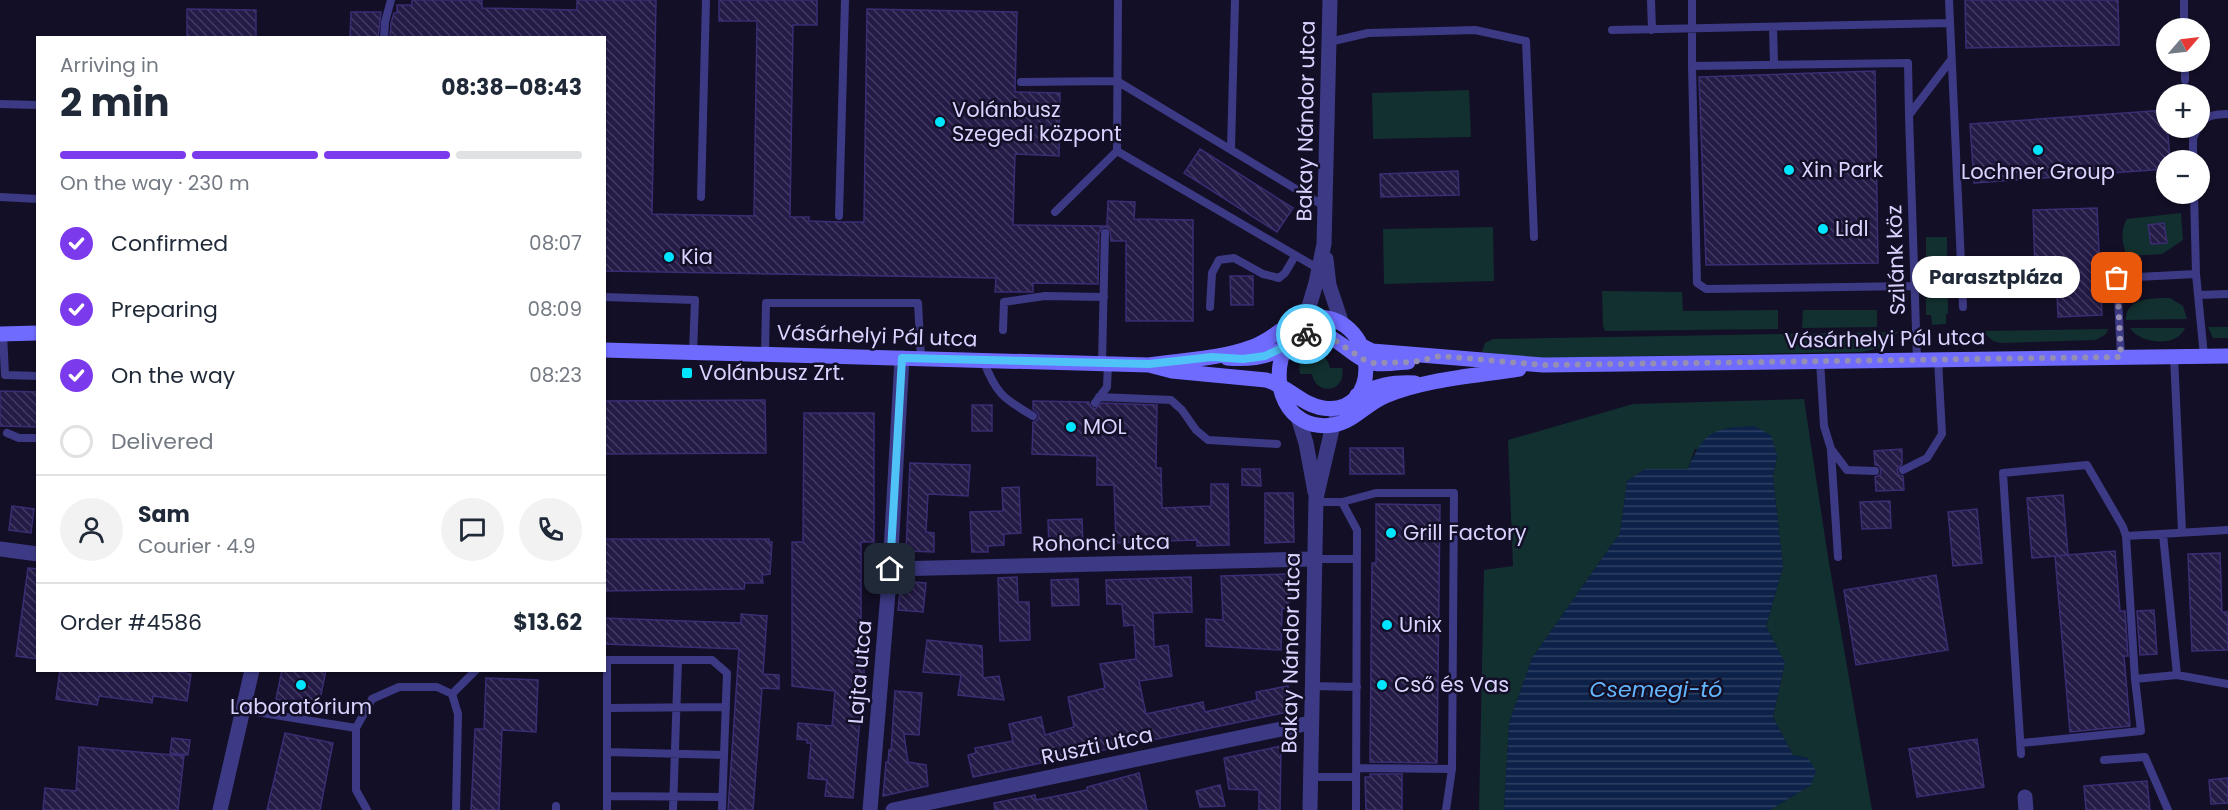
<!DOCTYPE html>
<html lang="en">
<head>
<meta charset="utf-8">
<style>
  :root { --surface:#fff; --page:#f2f2f3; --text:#1f2937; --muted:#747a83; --line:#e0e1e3; --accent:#7c3aed }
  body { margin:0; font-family:Poppins,sans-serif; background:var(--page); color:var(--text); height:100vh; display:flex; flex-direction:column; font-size:22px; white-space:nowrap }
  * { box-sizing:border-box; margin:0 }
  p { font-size:20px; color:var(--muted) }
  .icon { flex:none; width:33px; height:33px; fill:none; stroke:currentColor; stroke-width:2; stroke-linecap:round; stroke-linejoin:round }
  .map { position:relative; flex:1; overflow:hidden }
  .sheet { position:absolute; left:36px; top:36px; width:570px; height:636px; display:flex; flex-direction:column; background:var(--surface); border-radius:0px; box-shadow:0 2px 4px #0004 }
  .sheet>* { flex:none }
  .needle { width:39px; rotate:62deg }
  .buttons { position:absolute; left:2156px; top:18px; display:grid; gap:12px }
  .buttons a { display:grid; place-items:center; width:54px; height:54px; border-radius:50%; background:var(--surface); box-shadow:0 2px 4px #0004; font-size:30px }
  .pin { position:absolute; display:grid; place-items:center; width:51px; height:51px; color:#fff; margin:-26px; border-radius:12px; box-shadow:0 3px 9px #0006 }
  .courier { position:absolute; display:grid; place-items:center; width:60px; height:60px; margin:-30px; border:4px solid #4fc3f7; border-radius:50%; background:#fff; color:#222; box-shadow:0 2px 8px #0007 }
  .bubble { position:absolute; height:42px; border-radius:21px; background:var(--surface); box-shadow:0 2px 4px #0004; font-size:20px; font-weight:700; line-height:42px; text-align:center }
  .overview em { font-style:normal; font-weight:700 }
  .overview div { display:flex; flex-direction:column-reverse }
  .overview { display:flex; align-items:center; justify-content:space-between; height:102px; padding:0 24px }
  h1 { font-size:39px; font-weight:700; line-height:45px }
  .bar { display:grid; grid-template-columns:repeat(4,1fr); gap:9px 6px; align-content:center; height:72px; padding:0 24px }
  .bar i { height:8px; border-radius:4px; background:var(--line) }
  .bar .on { background:var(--accent) }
  .bar p { grid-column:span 4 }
  .line { display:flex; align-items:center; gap:15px; padding:0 24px; border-top:2px solid var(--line) }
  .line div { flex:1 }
  .round { display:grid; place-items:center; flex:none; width:63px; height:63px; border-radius:32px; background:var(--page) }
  ol { padding:0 24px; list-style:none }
  li { display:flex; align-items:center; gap:18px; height:66px }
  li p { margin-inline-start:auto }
  li .icon { padding:6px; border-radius:50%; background:var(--accent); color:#fff; stroke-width:4 }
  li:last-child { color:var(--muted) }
  li i { width:33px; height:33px; border:3px solid var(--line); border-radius:50% }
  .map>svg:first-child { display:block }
  .green { fill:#12302f }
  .water { fill:url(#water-rules) }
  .building { fill:url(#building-back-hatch); stroke:#3b2d73; stroke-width:1.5 }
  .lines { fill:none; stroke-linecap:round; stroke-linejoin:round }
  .service { stroke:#3d3a85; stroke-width:8 }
  .minor { stroke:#3d3a85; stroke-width:15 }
  .tertiary { stroke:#3d3a85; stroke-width:15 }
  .secondary { stroke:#6f6bff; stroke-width:15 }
  .done { stroke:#948fb3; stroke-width:6; stroke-dasharray:0 10.8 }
  .route { stroke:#4fc3f7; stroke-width:8 }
  .poi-dot { fill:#00e5ff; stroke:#130f26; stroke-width:2 }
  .labels { text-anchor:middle; stroke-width:5; stroke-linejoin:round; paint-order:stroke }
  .poi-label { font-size:21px; fill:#d9d4ff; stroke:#130f26; text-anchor:start }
  .street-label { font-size:21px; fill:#d9d4ff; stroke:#130f26 }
  .water-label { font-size:22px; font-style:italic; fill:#62b6ff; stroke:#130f26 }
</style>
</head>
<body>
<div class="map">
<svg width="2228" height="810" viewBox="0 0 2228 810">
  <defs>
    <pattern id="water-rules" width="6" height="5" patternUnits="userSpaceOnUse" patternTransform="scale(1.5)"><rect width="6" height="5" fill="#0c2248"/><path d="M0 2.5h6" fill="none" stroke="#2f4163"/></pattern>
    <pattern id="building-back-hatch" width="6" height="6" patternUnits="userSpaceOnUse" patternTransform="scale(1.5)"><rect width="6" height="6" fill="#241b47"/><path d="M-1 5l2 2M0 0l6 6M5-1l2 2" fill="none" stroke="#433b63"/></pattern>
  </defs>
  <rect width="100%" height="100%" fill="#130f26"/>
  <path class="green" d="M1469 90 1471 137 1373 139 1372 93Z
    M2181 213 2183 240 2162 254 2127 256C2122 245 2120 229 2127 219Z
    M1493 227 1494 281 1384 284 1383 229Z
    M1926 237H1947L1948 314H1946V324L1932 325 1931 315H1926Z
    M1602 291 1682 292 1683 311 1778 310V329L1605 331 1603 326Z
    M2170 298 2183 306 2187 319 2126 320C2125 297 2155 298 2170 298Z
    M1803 310H1877V327L1802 328Z
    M2208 327H2228V338H2213Z
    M2130 328H2185C2177 348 2140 344 2130 328Z
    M2108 329 2106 334 2096 340 2001 343 1993 341 1982 331Z
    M1898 332 1884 347 1862 352 1535 358 1482 352 1485 343 1493 339Z
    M1310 353C1322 352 1328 358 1330 368H1342C1347 392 1316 397 1312 374H1300C1298 364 1301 357 1310 353Z
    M1804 399 1828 557 1872 810H1770L1811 785 1808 758 1793 755 1773 717 1785 663 1766 626 1783 567 1773 477 1777 455 1695 449 1688 469H1645L1627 481 1620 533 1532 658 1509 723 1504 810H1479L1484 570 1513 566 1508 440 1633 404Z"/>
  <path class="water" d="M1754 426 1771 435 1777 455 1773 477 1783 567 1766 626 1785 663 1773 717 1793 755 1808 758 1816 771 1811 785 1770 810H1504L1509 723 1532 658 1620 533 1627 481 1645 469H1688C1704 430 1714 428 1754 426Z"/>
  <path class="building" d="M412 0H482V8L577 10V0H656L652 214 754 216 757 21H719V0H817V25H793L790 217H809V221L839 222H864L867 9 1017 12 1015 92 1060 93 1059 156 1015 154 1013 225 1107 226 1108 201 1135 202 1134 219 1193 220V321H1126V241H1111L1110 231 1106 227 1102 228 1099 233 1098 284 1033 283V292H995L996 278 604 271V38H390L391 23 394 13H397V5H412Z
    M1965 0H2118L2119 45 1966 48Z
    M187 9 256 10V38H187Z
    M351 12H381L378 38H350Z
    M1875 71 1878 263 1706 265 1699 77Z
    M2166 110 2170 160H2166V169L1974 183 1970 124Z
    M1200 149 1293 208 1277 232 1184 173Z
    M1458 171 1459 195 1381 197 1380 174Z
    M2097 208 2102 315 2058 317 2056 268 2035 269 2033 210Z
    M2164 223 2167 243 2151 244 2148 225Z
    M1230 276H1253V305H1231Z
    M0 391 38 392V427L0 426Z
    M765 400 766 453 604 454V401Z
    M1033 401 1089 402 1091 407 1095 409 1102 403 1157 405 1156 468H1161L1162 508 1211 506V484H1228L1229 545 1197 546V540L1163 541V545L1148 547 1147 541 1116 543 1114 485H1097V456L1032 454 1033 422 1036 421 1039 417 1038 413 1033 409Z
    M972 405H992V431H972Z
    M804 413H874V542H861V644H864V674L853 798 825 796 827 780 808 778 811 743H807V740L797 739 798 723 832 726 835 691 792 686V542H803Z
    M1350 448H1403L1404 474H1350Z
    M1902 449V464L1897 470 1899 475 1903 476 1904 490 1876 491 1875 477 1880 475 1881 471 1879 466 1875 465 1874 451Z
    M910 463 970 465 968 496 928 494 926 532 934 533V552L906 551Z
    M1242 469H1260L1261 486 1242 485Z
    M1019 487 1021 533 1004 534V545L988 546V552H972L970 512 1003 511 1002 488Z
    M1265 493H1293L1294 542 1265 543Z
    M2063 495 2068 555 2032 558 2027 498Z
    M1890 501 1891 528 1862 529 1860 502Z
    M1376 504 1440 505 1437 763 1370 762 1372 563H1376Z
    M12 506 34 509 31 533 9 530Z
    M1977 509 1982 563 1953 566 1948 512Z
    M1082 519 1083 547 1049 548 1048 520Z
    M604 539H769V542H772L770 574 762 575 763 583H745L744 589 604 591Z
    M2115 551 2120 611H2125L2128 656H2124L2130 726 2070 732 2055 556Z
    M2220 553 2222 612H2228V650L2192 651 2188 554Z
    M28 568 38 569V659L16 656Z
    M1290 574 1291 601H1288V608L1282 609 1281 650 1206 646V619L1223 620 1221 576Z
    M1936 575 1948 650 1856 665 1844 590Z
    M1017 577 1018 602H1029L1030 640 1000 641 998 578Z
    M1191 577 1192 612 1153 613 1154 647 1168 645 1172 676 1139 681 1146 714 1203 702 1205 712 1257 700 1256 692 1288 686V712L973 777 968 755 976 753 975 748 1013 741 1009 724 1041 717 1045 735 1074 727 1068 697 1105 688 1100 664 1136 659 1134 625 1124 626 1122 604H1107L1106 580Z
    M1078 579 1079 605 1052 606 1051 580Z
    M901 581 926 583 923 612 898 610Z
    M2154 610 2157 654 2140 655 2137 611Z
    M741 614 767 616 763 674 779 675V689L762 688 753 810H728L739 649 604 644V618L741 623Z
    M927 640 982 646 983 678 999 676 1004 700 958 695 961 675 923 672Z
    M60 670H113L129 673V670H169L191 674 187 701 153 696 152 703 99 696 97 705 56 699Z
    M282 670H326L318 709 276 699Z
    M486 678 538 680 536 732 502 730 499 810H471L475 729H484Z
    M895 691 922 693 919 735 904 734 908 762 926 765 928 786 883 796 886 762H888L889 750 891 751Z
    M285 733 333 743 320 810H267Z
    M172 738 190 740 188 755 170 753Z
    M1977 739 1984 787 1917 797 1909 749Z
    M1281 746 1280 810H1259V790L1229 789 1224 758Z
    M79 747 184 756 178 810H43L45 788 76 791Z
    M1139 773 1147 810H995L994 803 1035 795 1036 800 1087 790V787Z
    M1370 774H1402V810H1366L1365 777H1370Z
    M2228 778V803L2211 804 2209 780Z
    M2147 781 2150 810H2086L2084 786Z
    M1220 785 1225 806 1200 807 1196 791Z"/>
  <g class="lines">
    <path class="service" d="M1651 0 1652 30
      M1692 0V66
      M1949 0 1963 307
      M2184 0V28
      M1773 27 1774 65
      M1612 30 1950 23
      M384 38 385 22 391 0
      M1329 42 1368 33 1475 30 1526 41 1534 237
      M2185 62V80
      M1021 82 1117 81 1324 206
      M0 104 38 105
      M1909 115 1908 63 1692 66 1697 283 1706 289 1914 286
      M2199 126C2204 115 2217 114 2228 114
      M1231 148 1235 0
      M1117 151 1319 269
      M2193 160V138L2198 128
      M2194 194 2196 274 2204 356
      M0 197 38 199
      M701 197 706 0
      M1055 212 1117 151 1118 0
      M839 216 845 0
      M2198 295 2228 294
      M604 297 695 300 693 352
      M1210 307 1212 273 1219 260 1234 258 1263 274 1279 278 1285 273 1295 256
      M1003 330 1004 302 1045 296 1104 297
      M3 334 5 375 38 376
      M765 354 766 303H918L921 358
      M2174 356 2182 532
      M2121 357 2117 278 2196 274
      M983 360C996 393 1002 398 1033 416
      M1917 360 1909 115 1951 60
      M1820 361 1824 426 1831 449 1847 470 1875 471
      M1102 363 1105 233
      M1099 397 1171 400 1182 410 1196 430 1208 440 1277 444
      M1095 403 1107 387 1108 364
      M7 433 19 438H38
      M1831 451 1838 557
      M1903 470 1927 458 1942 434 1938 360
      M1316 502H1342L1357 530 1356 810
      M1342 502 1376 493H1454L1452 769 1446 810
      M2163 534 2177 675
      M2126 536 2228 530
      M1314 559H1357
      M604 660H712L727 673 722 810
      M1311 686 1357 687
      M452 694 476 670
      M607 708 726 707
      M243 710 356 728
      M2021 743 2141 731 2135 679
      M607 752 724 755
      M2021 754 2003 473 2087 465 2123 527 2126 536 2135 679 2177 675 2228 684
      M2104 760 2145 757 2168 810
      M1357 768 1452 769
      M1310 777H1356
      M607 796 722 797
      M367 810 356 790V728L372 699 399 687H437L452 694 458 714 456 810
      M556 810V806
      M607 810V660
      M673 810 678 660"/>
    <path class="minor" d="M1326 259 1329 285 1342 324
      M1303 327 1316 283 1324 244 1330 0
      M0 549 38 554
      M890 569 1314 559
      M2025 797 2026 810
      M220 810 252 670
      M870 810 890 569 902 358
      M893 810 1310 723"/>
    <path class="tertiary" d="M1298 417 1306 443 1315 492
      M1310 810 1316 498 1333 425 1343 407"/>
    <path class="secondary" d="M0 334 38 333
      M1286 346C1268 382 1286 432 1333 425 1353 422 1366 404 1385 396 1426 379 1475 376 1519 369
      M1362 346 1372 351 1543 365 2228 356
      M604 350 1149 365C1183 360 1220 359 1252 347 1276 339 1290 316 1318 317 1380 319 1382 417 1323 408 1302 405 1288 386 1266 380L1172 371 1149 365
      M1227 358C1248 360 1267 358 1285 347 1295 340 1301 333 1314 333 1336 334 1348 353 1366 361 1378 366 1395 363 1408 362
      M1357 395C1379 385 1391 382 1415 383"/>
  </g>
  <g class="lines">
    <path class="done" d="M1306 334H1322L1331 338 1366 361 1374 363 1414 362 1440 356 1543 365 2121 357 2117 278"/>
    <path class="route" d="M890 569 902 358 1149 364 1212 357 1243 359 1265 356 1286 346 1300 335 1306 334"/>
  </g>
  <g class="poi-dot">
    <circle cx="940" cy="122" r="6"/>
    <circle cx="2038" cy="150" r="6"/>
    <circle cx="1789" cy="170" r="6"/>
    <circle cx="1823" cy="229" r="6"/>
    <circle cx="669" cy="257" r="6"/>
    <rect x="681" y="367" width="12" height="12" rx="3"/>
    <circle cx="1071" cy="427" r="6"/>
    <circle cx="1391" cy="533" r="6"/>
    <circle cx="1387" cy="625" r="6"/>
    <circle cx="301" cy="685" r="6"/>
    <circle cx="1382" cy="685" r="6"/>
  </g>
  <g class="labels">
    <g class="poi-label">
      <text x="952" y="117">Volánbusz<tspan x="952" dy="24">Szegedi központ</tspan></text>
      <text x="1801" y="177">Xin Park</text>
      <text x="2038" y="179" text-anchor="middle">Lochner Group</text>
      <text x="1835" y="236">Lidl</text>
      <text x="681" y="264">Kia</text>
      <text x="699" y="380">Volánbusz Zrt.</text>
      <text x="1083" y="434">MOL</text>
      <text x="1403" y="540">Grill Factory</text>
      <text x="1399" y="632">Unix</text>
      <text x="1394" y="692">Cső és Vas</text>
      <text x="301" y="714" text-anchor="middle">Laboratórium</text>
    </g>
    <g class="street-label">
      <text transform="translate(1306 121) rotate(-89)" y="7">Bakay Nándor utca</text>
      <text transform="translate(1896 260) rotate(-92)" y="7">Szilánk köz</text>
      <text transform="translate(877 336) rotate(2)" y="7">Vásárhelyi Pál utca</text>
      <text transform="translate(1885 339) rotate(-1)" y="7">Vásárhelyi Pál utca</text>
      <text transform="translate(1101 543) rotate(-1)" y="7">Rohonci utca</text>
      <text transform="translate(1291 653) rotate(-89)" y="7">Bakay Nándor utca</text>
      <text transform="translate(860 672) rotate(-85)" y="7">Lajta utca</text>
      <text transform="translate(1097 746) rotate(-12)" y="7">Ruszti utca</text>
    </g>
    <g class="water-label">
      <text x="1656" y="697">Csemegi-tó</text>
    </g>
  </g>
</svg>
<div class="buttons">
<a><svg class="needle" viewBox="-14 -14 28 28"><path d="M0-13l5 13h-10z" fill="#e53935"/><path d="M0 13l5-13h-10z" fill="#747a83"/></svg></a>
<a>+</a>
<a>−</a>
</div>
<div class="pin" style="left:2117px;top:278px;background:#ea580c"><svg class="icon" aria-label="bag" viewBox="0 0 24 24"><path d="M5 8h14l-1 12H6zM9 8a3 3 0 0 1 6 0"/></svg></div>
<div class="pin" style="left:890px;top:569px;background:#1f2937"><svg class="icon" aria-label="home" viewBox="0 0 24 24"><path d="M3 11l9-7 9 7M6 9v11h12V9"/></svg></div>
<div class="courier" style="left:1306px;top:334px"><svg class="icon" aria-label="bike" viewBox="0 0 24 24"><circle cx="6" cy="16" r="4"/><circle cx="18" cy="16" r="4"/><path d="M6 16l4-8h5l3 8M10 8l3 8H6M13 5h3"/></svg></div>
<div class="bubble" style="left:1912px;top:256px;width:168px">Parasztpláza</div>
<section class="sheet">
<div class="overview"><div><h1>2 min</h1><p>Arriving in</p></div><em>08:38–08:43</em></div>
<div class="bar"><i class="on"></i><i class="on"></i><i class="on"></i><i></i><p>On the way · 230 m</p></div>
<ol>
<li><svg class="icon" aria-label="check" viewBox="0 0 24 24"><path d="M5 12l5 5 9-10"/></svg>Confirmed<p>08:07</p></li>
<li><svg class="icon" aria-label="check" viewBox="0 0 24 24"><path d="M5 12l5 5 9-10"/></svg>Preparing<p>08:09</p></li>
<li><svg class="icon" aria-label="check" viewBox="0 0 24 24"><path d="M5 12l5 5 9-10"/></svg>On the way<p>08:23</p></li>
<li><i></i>Delivered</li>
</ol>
<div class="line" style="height:108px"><a class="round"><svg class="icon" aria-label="person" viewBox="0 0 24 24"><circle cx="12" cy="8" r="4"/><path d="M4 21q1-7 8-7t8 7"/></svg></a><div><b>Sam</b><p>Courier · 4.9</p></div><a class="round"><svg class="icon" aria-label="chat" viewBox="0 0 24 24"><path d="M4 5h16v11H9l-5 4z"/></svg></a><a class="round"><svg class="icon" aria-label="phone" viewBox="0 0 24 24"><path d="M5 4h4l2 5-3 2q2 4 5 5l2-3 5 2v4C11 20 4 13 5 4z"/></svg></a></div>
<div class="line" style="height:78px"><div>Order #4586</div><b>$13.62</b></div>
</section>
</div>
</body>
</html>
